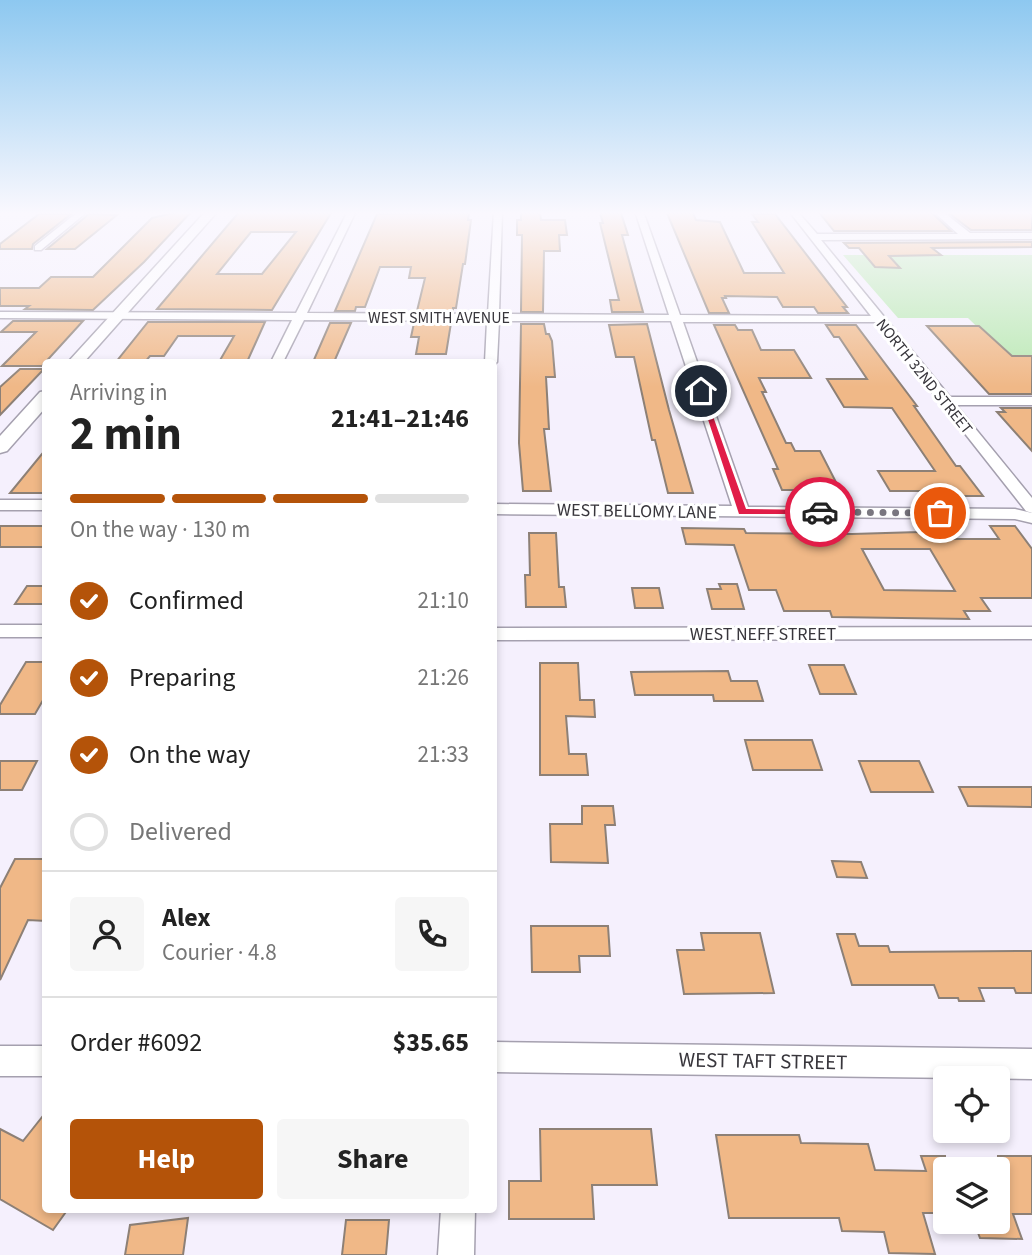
<!DOCTYPE html>
<html lang="en">
<head>
<meta charset="utf-8">
<style>
  :root { --surface:#fff; --page:#f6f6f6; --text:#222; --muted:#767676; --line:#e0e0e0; --accent:#b45309 }
  body { margin:0; font-family:"Source Sans 3",sans-serif; background:var(--page); color:var(--text); height:100vh; display:flex; flex-direction:column; font-size:26px; white-space:nowrap }
  * { box-sizing:border-box; margin:0 }
  p { font-size:23px; color:var(--muted) }
  .icon { flex:none; width:38px; height:38px; fill:none; stroke:currentColor; stroke-width:2; stroke-linecap:round; stroke-linejoin:round }
  .map { position:relative; flex:1; overflow:hidden }
  .side { position:absolute; left:42px; top:359px; width:455px; height:854px; display:flex; flex-direction:column; background:var(--surface); border-radius:7px; box-shadow:0 4px 10px #0003 }
  .side>* { flex:none }
  .tools { position:absolute; left:933px; top:1066px; display:grid; gap:14px }
  .tools a { display:grid; place-items:center; width:77px; height:77px; border-radius:7px; background:var(--surface); box-shadow:0 4px 10px #0003; font-size:35px }
  .pin { position:absolute; display:grid; place-items:center; width:60px; height:60px; color:#fff; margin:-30px; border:4px solid #fff; border-radius:50%; box-shadow:0 2px 7px #0007 }
  .courier { position:absolute; display:grid; place-items:center; width:70px; height:70px; margin:-35px; border:5px solid #e11d48; border-radius:50%; background:#fff; color:#222; box-shadow:0 2px 9px #0007 }
  .headline em { font-style:normal; font-weight:700 }
  .headline div { display:flex; flex-direction:column-reverse }
  .headline { display:flex; align-items:center; justify-content:space-between; height:119px; padding:0 28px }
  h1 { font-size:46px; font-weight:700; line-height:52px }
  .bar { display:grid; grid-template-columns:repeat(4,1fr); gap:10px 7px; align-content:center; height:84px; padding:0 28px }
  .bar i { height:9px; border-radius:5px; background:var(--line) }
  .bar .active { background:var(--accent) }
  .bar p { grid-column:span 4 }
  .line { display:flex; align-items:center; gap:18px; padding:0 28px; border-top:2px solid var(--line) }
  .line div { flex:1 }
  .round { display:grid; place-items:center; flex:none; width:74px; height:74px; border-radius:7px; background:var(--page) }
  ol { padding:0 28px; list-style:none }
  li { display:flex; align-items:center; gap:21px; height:77px }
  li p { margin-inline-start:auto }
  li .icon { padding:7px; border-radius:50%; background:var(--accent); color:#fff; stroke-width:4 }
  li:last-child { color:var(--muted) }
  li i { width:38px; height:38px; border:4px solid var(--line); border-radius:50% }
  .button { display:flex; gap:14px; margin-top:auto; padding:14px 28px }
  .button a { flex:1; height:80px; border-radius:7px; background:var(--accent); color:#fff; font-size:28px; font-weight:700; line-height:80px; text-align:center }
  .button a+a { background:var(--page); color:var(--text) }
  .map>svg:first-child { display:block }
  .green { fill:#bae9b3 }
  .building { fill:#f0b887; stroke:#8d8076; stroke-width:2; fill-rule:evenodd }
  .lines { fill:none; stroke-linecap:round; stroke-linejoin:round }
  .minor-casing { stroke:#a5a0af; stroke-width:3 }
  .tertiary-casing { stroke:#a5a0af; stroke-width:3 }
  .minor { fill:#fff; fill-rule:evenodd }
  .tertiary { fill:#fff; fill-rule:evenodd }
  .route { fill:#e11d48 }
  .done { stroke:#7a7780; stroke-width:7; stroke-dasharray:0 12.6 }
  .labels { text-anchor:middle; stroke-width:6; stroke-linejoin:round; paint-order:stroke }
  .far-street-label { font-size:16px; fill:#38363c; stroke:#fff }
  .street-label { font-size:18px; fill:#38363c; stroke:#fff }
  .near-street-label { font-size:21px; fill:#38363c; stroke:#fff }
</style>
</head>
<body>
<div class="map">
<svg width="1032" height="1255" viewBox="0 0 1032 1255">
  <rect width="100%" height="100%" fill="#f5f0fd"/>
  <path class="green" d="M843 255H1032V357H1008L968 318H898Z"/>
  <path class="building" d="M182 211H192L144 262 93 310 25 309 29 306H0V288H39L51 277H93L152 218Z
    M818 211H930L951 231H834Z
    M946 211H1027L1032 215V230H971Z
    M239 212 331 213 272 310 157 309ZM251 232H296L262 274H217Z
    M469 213 468 220H471L465 264H463L456 308H453V311H417L425 278H409L411 267H380L365 307H356L355 311H335L377 214Z
    M521 213H540L541 220H565L567 235H559L560 251H544L543 312H521L522 235H517V220H521Z
    M600 213H621L628 235H622L643 312H612L610 300H619L600 223H603Z
    M667 213H693L696 220 720 222 744 273H784L752 222H758L752 214H775L847 307H843L848 313H818L814 307H783L777 297 725 296 726 298H722L729 313H709Z
    M39 214H71L33 244 32 249H0V244Z
    M89 214 117 215 75 249H47Z
    M1032 242V247L932 248 941 255 889 256 900 268 875 267 859 248H849L844 243Z
    M13 321H83L42 366H2L36 332H1Z
    M148 322H265L247 362H219L234 336H178L164 356H150L145 362H116Z
    M330 323H351L334 362H313Z
    M414 323H451L446 354H416L419 337H411Z
    M521 324H544L546 334H549L552 341 555 377H546L549 429H544L551 491H523L519 443Z
    M647 324 669 410 693 493H668L655 440H652L634 357H616L609 325Z
    M714 325H735L738 330H752L761 350H794L811 378H759L766 392H762L786 443H791L795 451H820L840 490H782L773 469H778Z
    M826 325H856L917 406H914L956 466H960L983 496H958L955 491H890L878 471H935L892 408 844 407 827 379H867L839 337H834Z
    M927 326H979L1012 356H1032V394H989Z
    M20 369H44L0 415V387Z
    M1001 408H1032V451L997 412H1005Z
    M46 449V493H10Z
    M0 526H46V547H0Z
    M990 526H1015L1032 549V598H981L990 611H964L969 619 832 617 830 611H784L776 590H749L734 545 686 544 682 528 744 529 746 533 852 534 919 532 916 527H937L944 539H999ZM862 549H930L955 591 884 590Z
    M529 533H556L559 587H564L566 607H526L525 575H530Z
    M719 584H737L744 609H712L707 589H721Z
    M27 586H46V604H15Z
    M632 588H659L663 608H635Z
    M26 662H46V695L35 714H0V705Z
    M540 663H578L580 700H594L595 717 566 716 569 754H586L588 775H540Z
    M809 665H844L856 694H820Z
    M728 671 731 681H757L763 701H714L713 695H635L631 672Z
    M745 740H812L822 770H753Z
    M0 761H37L22 790H0Z
    M859 761H919L933 792H871Z
    M959 787H1032V807L968 806Z
    M582 806H613L615 825H605L608 863 551 862 550 824H582Z
    M15 859H46V921L28 920 0 980V888Z
    M832 861 861 862 867 878 837 877Z
    M531 926H608L610 956H579L580 972H532Z
    M701 933H760L774 993 684 994 677 950H704Z
    M837 934H855L859 946H888L890 952 1032 951V993H1016L1014 988H979L984 1001H959L958 998H939L934 985H852Z
    M46 1112V1209H68L53 1230 0 1199V1129L23 1141Z
    M540 1129H651L657 1185H592L594 1219H509V1181H541Z
    M716 1135H799L801 1143 868 1144 875 1170 926 1171 921 1156H945V1213H923L935 1254 889 1253 884 1232 842 1231 839 1218H729Z
    M998 1156H1032V1214H1013L1022 1239 980 1238 974 1222H998Z
    M188 1218 183 1255H125L130 1225Z
    M346 1220H389L386 1255H342Z"/>
  <g class="lines">
    <defs>
      <path id="minor" d="M79 211H88L41 250H35V246Z
        M348 211H356L307 313 488 314 494 211H502L499 314 669 315 635 211H643L680 315 871 316 789 211H797L817 234H958L933 211H942L970 233H1032V239L821 240 950 397H1032V405H956L1032 498V513L1026 511 877 322H683L748 507 1015 509 1032 513V523L1015 519 494 514V504L732 506 671 321H499L497 362 494 365V362H485L487 321 304 320 283 362H271L292 320 0 318V312L296 313Z
        M0 500H46V510H0Z
        M0 625H46V637H0Z
        M1032 627V639L494 640V628Z
        M494 1042 1032 1049V1079L494 1072Z
        M0 1046H46V1076H0Z
        M441 1209H475L474 1255H438Z"/>
      <path id="tertiary" d="M206 211H218L84 362H68Z
        M46 391V407L7 451 0 453V436L40 392Z"/>
    </defs>
    <use href="#minor" class="minor-casing"/>
    <use href="#tertiary" class="tertiary-casing"/>
    <use href="#minor" class="minor"/>
    <use href="#tertiary" class="tertiary"/>
  </g>
  <linearGradient id="sky" x2="0" y2="1"><stop stop-color="#8dc8f0"/><stop offset="0.55" stop-color="#faf8fe"/><stop offset="1" stop-color="#faf8fe" stop-opacity="0"/></linearGradient>
  <rect width="1032" height="387" fill="url(#sky)"/>
  <path class="route" d="M698 389 704 391 746 509 820 510H824V514H739Z"/>
  <g class="lines">
    <path class="done" d="M820 512 940 513"/>
  </g>
  <g class="labels">
    <g class="far-street-label">
      <text x="439" y="323">WEST SMITH AVENUE</text>
      <text transform="translate(925 376) rotate(51)" y="6">NORTH 32ND STREET</text>
    </g>
    <g class="street-label">
      <text transform="translate(637 511) rotate(1)" y="6">WEST BELLOMY LANE</text>
      <text x="763" y="640">WEST NEFF STREET</text>
    </g>
    <g class="near-street-label">
      <text transform="translate(763 1061) rotate(1)" y="7">WEST TAFT STREET</text>
    </g>
  </g>
</svg>
<div class="tools">
<a><svg class="icon" aria-label="locate" viewBox="0 0 24 24"><circle cx="12" cy="12" r="6"/><path d="M12 2v4M12 18v4M2 12h4M18 12h4"/></svg></a>
<a><svg class="icon" aria-label="layers" viewBox="0 0 24 24"><path d="M12 4l9 5-9 5-9-5zM3 14l9 5 9-5"/></svg></a>
</div>
<div class="pin" style="left:940px;top:513px;background:#ea580c"><svg class="icon" aria-label="bag" viewBox="0 0 24 24"><path d="M5 8h14l-1 12H6zM9 8a3 3 0 0 1 6 0"/></svg></div>
<div class="pin" style="left:701px;top:391px;background:#1f2937"><svg class="icon" aria-label="home" viewBox="0 0 24 24"><path d="M3 11l9-7 9 7M6 9v11h12V9"/></svg></div>
<div class="courier" style="left:820px;top:512px"><svg class="icon" aria-label="car" viewBox="0 0 24 24"><path d="M5 17H2v-5l4-1 3-4h7l3 4 3 1v5h-3M9 17h6M6 11h13"/><circle cx="7" cy="17" r="2"/><circle cx="17" cy="17" r="2"/></svg></div>
<section class="side">
<div class="headline"><div><h1>2 min</h1><p>Arriving in</p></div><em>21:41–21:46</em></div>
<div class="bar"><i class="active"></i><i class="active"></i><i class="active"></i><i></i><p>On the way · 130 m</p></div>
<ol>
<li><svg class="icon" aria-label="check" viewBox="0 0 24 24"><path d="M5 12l5 5 9-10"/></svg>Confirmed<p>21:10</p></li>
<li><svg class="icon" aria-label="check" viewBox="0 0 24 24"><path d="M5 12l5 5 9-10"/></svg>Preparing<p>21:26</p></li>
<li><svg class="icon" aria-label="check" viewBox="0 0 24 24"><path d="M5 12l5 5 9-10"/></svg>On the way<p>21:33</p></li>
<li><i></i>Delivered</li>
</ol>
<div class="line" style="height:126px"><a class="round"><svg class="icon" aria-label="person" viewBox="0 0 24 24"><circle cx="12" cy="8" r="4"/><path d="M4 21q1-7 8-7t8 7"/></svg></a><div><b>Alex</b><p>Courier · 4.8</p></div><a class="round"><svg class="icon" aria-label="phone" viewBox="0 0 24 24"><path d="M5 4h4l2 5-3 2q2 4 5 5l2-3 5 2v4C11 20 4 13 5 4z"/></svg></a></div>
<div class="line" style="height:91px"><div>Order #6092</div><b>$35.65</b></div>
<div class="button"><a>Help</a><a>Share</a></div>
</section>
</div>
</body>
</html>
